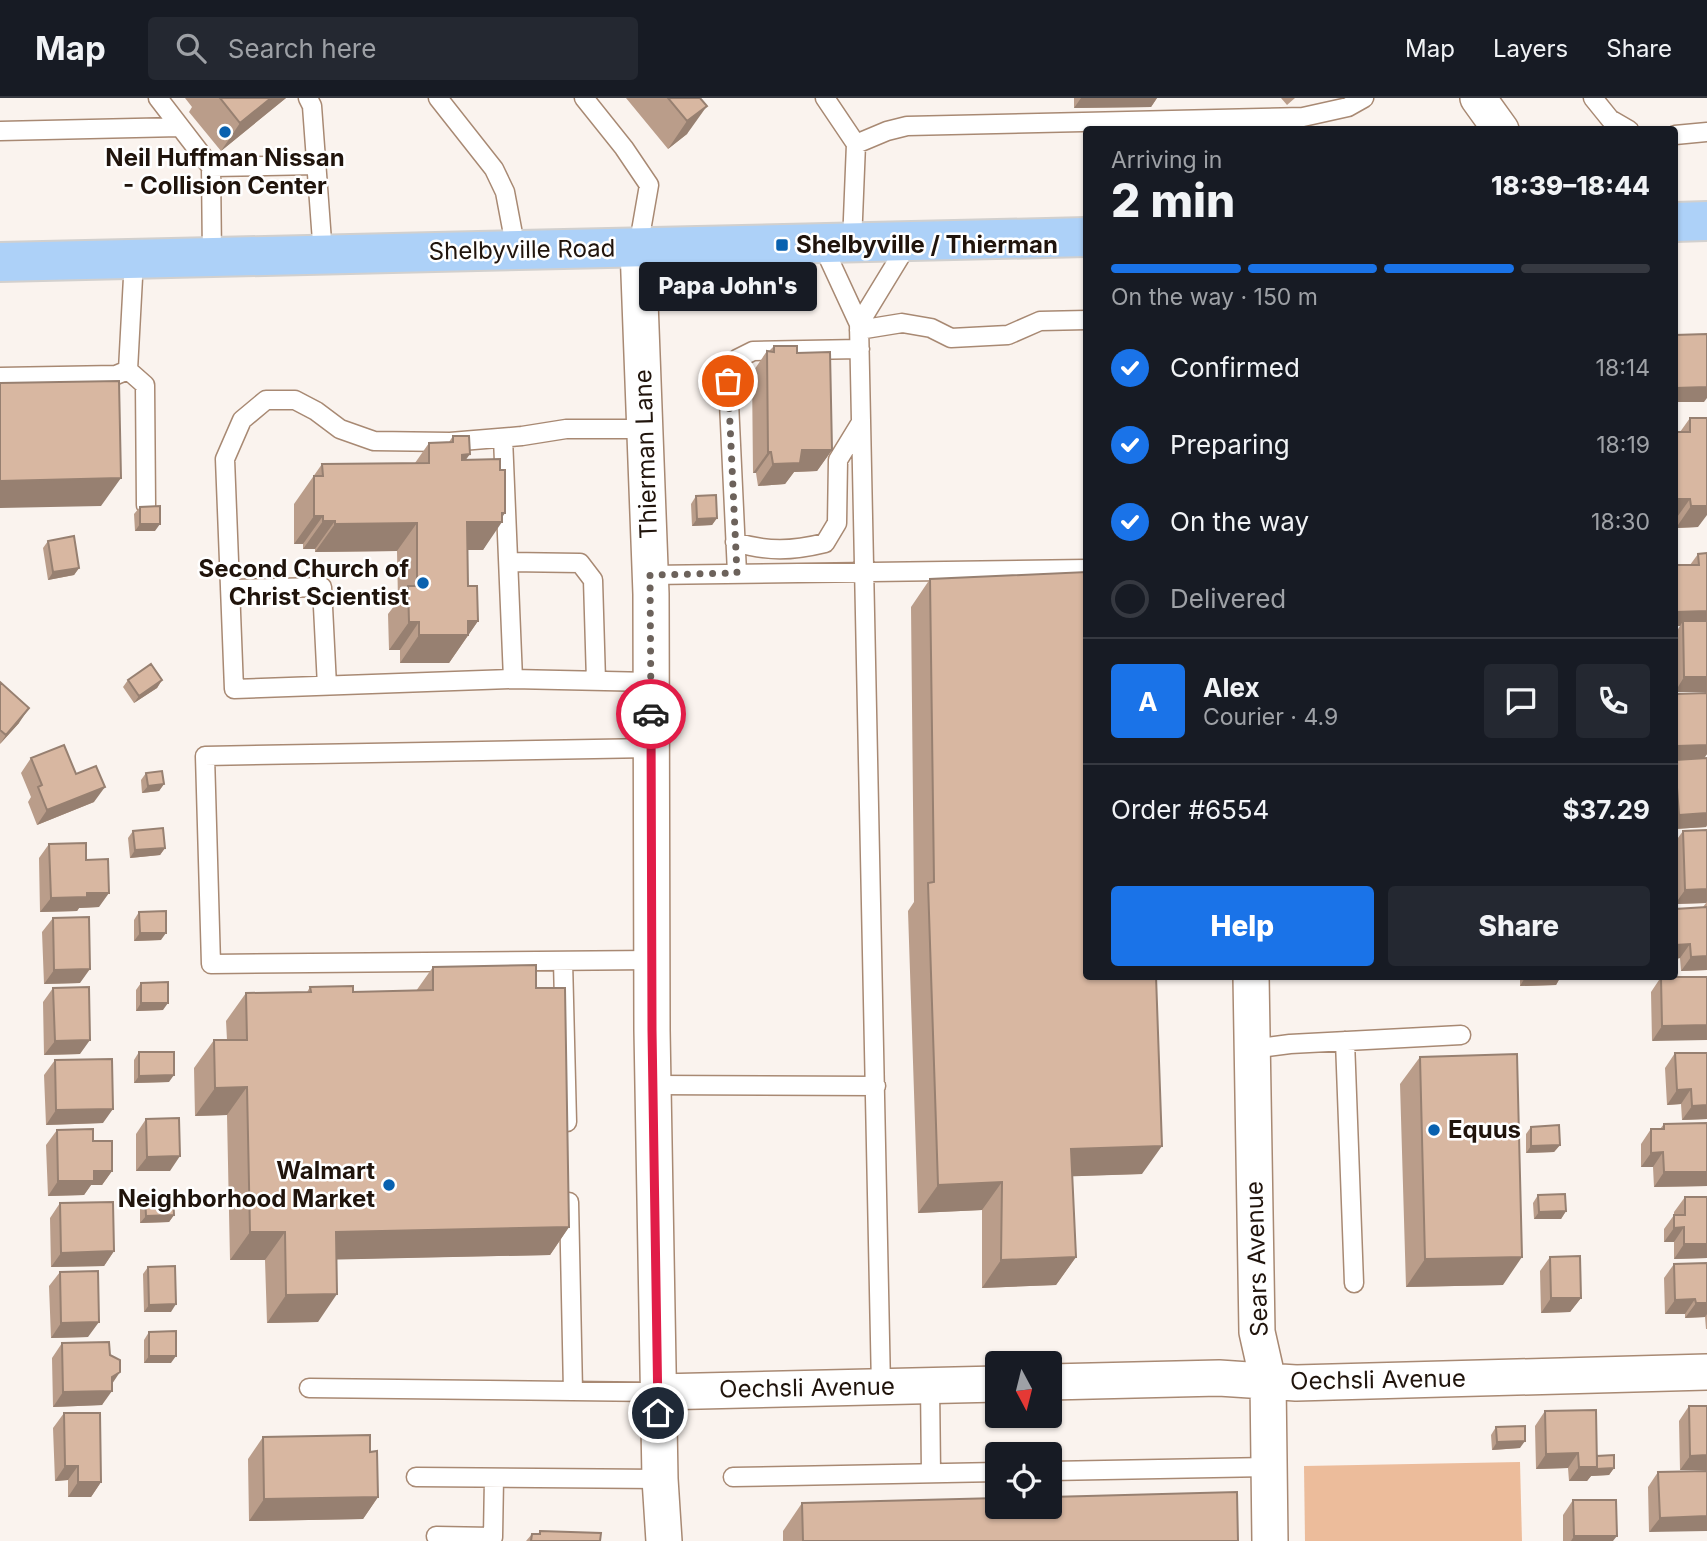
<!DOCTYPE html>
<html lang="en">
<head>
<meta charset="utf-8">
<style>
  :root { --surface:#171b24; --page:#242831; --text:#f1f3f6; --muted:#9ea1a6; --line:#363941; --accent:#1a73e8 }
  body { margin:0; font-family:Inter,sans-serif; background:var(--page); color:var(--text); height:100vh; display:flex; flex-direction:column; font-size:26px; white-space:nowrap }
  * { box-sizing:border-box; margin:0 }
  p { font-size:23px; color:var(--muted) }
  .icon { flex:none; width:38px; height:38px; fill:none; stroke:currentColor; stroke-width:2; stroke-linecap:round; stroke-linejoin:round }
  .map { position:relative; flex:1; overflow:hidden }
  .side { position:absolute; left:1083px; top:28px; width:595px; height:854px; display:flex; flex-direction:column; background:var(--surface); border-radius:7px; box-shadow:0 2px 5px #0004 }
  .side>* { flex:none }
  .needle { width:46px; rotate:173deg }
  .controls { position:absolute; left:985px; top:1253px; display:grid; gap:14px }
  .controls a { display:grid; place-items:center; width:77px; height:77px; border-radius:7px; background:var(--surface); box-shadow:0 2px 5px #0004; font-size:35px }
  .pin { position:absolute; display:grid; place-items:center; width:60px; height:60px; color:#fff; margin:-30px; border:4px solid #fff; border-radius:50%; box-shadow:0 2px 7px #0007 }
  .courier { position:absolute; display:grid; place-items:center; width:70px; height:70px; margin:-35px; border:5px solid #e11d48; border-radius:50%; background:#fff; color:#222; box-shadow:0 2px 9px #0007 }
  .bubble { position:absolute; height:49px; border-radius:7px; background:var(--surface); box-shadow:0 2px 5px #0004; font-size:23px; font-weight:800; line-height:49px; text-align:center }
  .overview em { font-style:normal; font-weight:800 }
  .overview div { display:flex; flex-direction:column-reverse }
  .overview { display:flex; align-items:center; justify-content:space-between; height:119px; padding:0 28px }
  h1 { font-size:46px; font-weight:800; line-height:52px }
  .bar { display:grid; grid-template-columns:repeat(4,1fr); gap:10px 7px; align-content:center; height:84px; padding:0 28px }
  .bar i { height:9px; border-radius:5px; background:var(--line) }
  .bar .selected { background:var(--accent) }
  .bar p { grid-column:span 4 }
  .line { display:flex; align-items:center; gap:18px; padding:0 28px; border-top:2px solid var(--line) }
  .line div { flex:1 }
  .round { display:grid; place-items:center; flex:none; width:74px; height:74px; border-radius:7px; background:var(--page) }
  ol { padding:0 28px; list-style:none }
  li { display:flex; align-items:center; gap:21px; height:77px }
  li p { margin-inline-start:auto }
  li .icon { padding:7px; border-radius:50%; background:var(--accent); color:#fff; stroke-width:4 }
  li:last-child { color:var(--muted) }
  li i { width:38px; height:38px; border:4px solid var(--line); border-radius:50% }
  .button { display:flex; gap:14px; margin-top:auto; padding:14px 28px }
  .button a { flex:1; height:80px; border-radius:7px; background:var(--accent); color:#fff; font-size:28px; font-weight:800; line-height:80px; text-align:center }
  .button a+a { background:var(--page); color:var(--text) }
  header { display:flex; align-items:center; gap:42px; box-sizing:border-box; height:98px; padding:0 35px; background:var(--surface); border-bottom:2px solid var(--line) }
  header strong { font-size:33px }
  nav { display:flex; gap:38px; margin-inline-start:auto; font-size:24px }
  .search { width:490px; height:63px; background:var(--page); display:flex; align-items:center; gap:18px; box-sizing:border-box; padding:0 24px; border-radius:7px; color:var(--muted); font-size:26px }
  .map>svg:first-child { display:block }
  .park { fill:#ecbc9b }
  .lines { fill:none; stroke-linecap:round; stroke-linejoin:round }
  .service-casing { stroke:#a88973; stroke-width:21 }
  .minor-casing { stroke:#a88973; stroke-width:38 }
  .primary-casing { stroke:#d2d0ce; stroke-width:42 }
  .service { stroke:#fff; stroke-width:18 }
  .minor { stroke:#fff; stroke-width:35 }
  .primary { stroke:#add1f8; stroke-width:38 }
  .wall { fill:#ba9d8a }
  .shaded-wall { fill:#978071 }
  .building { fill:#d8b7a1; stroke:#978071; stroke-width:2 }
  .done { stroke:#6c625b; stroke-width:7; stroke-dasharray:0 12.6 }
  .route { stroke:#e11d48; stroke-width:9 }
  .poi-dot { fill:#0961af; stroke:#fff; stroke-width:2.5 }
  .labels { text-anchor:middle; stroke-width:5; stroke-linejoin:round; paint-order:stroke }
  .poi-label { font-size:24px; font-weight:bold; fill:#20140c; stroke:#fff; text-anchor:start }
  .street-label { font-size:24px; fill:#20140c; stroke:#fff }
</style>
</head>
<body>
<header>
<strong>Map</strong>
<div class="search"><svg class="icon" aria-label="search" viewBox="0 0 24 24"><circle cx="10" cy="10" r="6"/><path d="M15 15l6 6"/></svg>Search here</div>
<nav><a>Map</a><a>Layers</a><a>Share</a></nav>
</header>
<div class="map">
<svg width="1707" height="1443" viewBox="0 0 1707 1443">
  <rect width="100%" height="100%" fill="#faf3ee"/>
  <path class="park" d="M1520 1364 1522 1443H1305L1304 1368Z"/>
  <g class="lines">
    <defs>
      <path id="service" d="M158 0 211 69 212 159
        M308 0 312 8 323 157
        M438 0 494 71 505 94 516 152
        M584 0 624 50 649 87 638 150
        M825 0 856 46 852 145
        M1593 0 1610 21 1629 32
        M0 33 180 29
        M1675 37 1707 34
        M856 46 887 33 907 28 1303 19 1348 9 1364 0
        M211 69 317 67
        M822 146 859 226 881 1289
        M859 226 909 144
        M859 232 902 225 931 230 951 240 1008 237 1040 223 1087 222
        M128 272 145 287 146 407
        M0 279 116 277 128 272 134 161
        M503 340 513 581 651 584
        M735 444C768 454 792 453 825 445L837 425 838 362 860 326
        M509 464 580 465 593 482 596 583
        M737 475 728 283 737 261 753 253 860 251
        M650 477 1087 471
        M230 491 322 489 327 588
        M513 581 234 591 225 361 242 322 266 302H295L316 313 340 331 374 343 450 344 522 338 566 331H645
        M651 650 205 658 211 866 652 862
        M563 863 567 1024
        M1345 943 1354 1185
        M1251 951 1290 946 1461 937
        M653 987 876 988
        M569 1104 573 1293
        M930 1287 931 1375
        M309 1290 658 1294
        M1050 1373 1268 1369
        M416 1379 660 1381
        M733 1379 998 1374
        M436 1438 493 1439 494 1380"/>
      <path id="minor" d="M1478 0 1501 32
        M638 150 651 496 652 932 660 1381 664 1443
        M1251 878 1257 1234 1268 1283 1270 1443
        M1050 1284 1219 1280 1296 1285 1707 1274
        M658 1294 998 1286"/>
      <path id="primary" d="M1675 124 1707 123
        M0 164 1087 139"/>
    </defs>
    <use href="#service" class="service-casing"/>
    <use href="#minor" class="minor-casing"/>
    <use href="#primary" class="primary-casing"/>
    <use href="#service" class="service"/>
    <use href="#minor" class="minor"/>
    <use href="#primary" class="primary"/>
  </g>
  <path class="wall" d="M185 0H286L221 53 189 14 192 9Z
    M626 0H700L687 36 668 51Z
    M1074 0H1157L1151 9 1074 10Z
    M1281 0H1295L1287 7Z
    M774 248 797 255 832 352 817 373 794 374 785 386 758 388 756 375H753L752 275 767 253H769Z
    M1690 320 1698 429 1676 430 1680 334Z
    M453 338 466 361 502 419 483 452H467L468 488 478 523 449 565H400V552H389L388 516 398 503 397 453 315 454V451H303V446H294V406L322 366 415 365 429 345 449 344Z
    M696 398 717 420 712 427 692 428 691 406Z
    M140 409 155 433H135L134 416Z
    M48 443 79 470 74 477 48 482 43 450Z
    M1698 456 1707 594H1675V536L1680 528H1675V467H1690Z
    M930 481 1142 1076 1072 1078 1076 1159 1056 1187 982 1190V1112L918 1115 908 813 914 804 911 509Z
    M128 582H162L157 590 134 605 123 589Z
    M0 584 19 625 0 646Z
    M1707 595V656L1704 660H1707V727L1706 729 1675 731V596Z
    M31 660 76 676 94 704 37 727 28 704 31 699 21 675Z
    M146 675 164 686 159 693 142 695 141 682Z
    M1707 732V872L1681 873 1680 860 1675 861V811L1703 809 1706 805 1675 806V744L1683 733Z
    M133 733 165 750 160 757 130 760 128 740Z
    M49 746 86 762 99 809 79 810 77 813 40 814 39 760Z
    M139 814 161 842 134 843V822Z
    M53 820 80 885 44 886 42 834Z
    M433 869 536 890 569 1129 550 1157 337 1161 318 1224 267 1225 265 1162H230L227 1017 195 1018 194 970 214 942H227L226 923 246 895 307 894 310 889 353 894 416 893Z
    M1520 878H1561L1556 887 1520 888Z
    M1661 879H1707L1652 943 1651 894Z
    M141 885 163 912 136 913V892Z
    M53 890 80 956 44 957 43 904Z
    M139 954 169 984 134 985V962Z
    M1675 955H1707V1021L1682 1022 1681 1006 1667 1007 1665 970Z
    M1420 959 1503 1187 1406 1189 1400 986Z
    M55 962 103 1025 46 1027 44 977Z
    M146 1021 170 1073H136V1036Z
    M1707 1025V1088L1654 1089 1653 1069H1641V1046L1651 1031H1660L1664 1026Z
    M1531 1029 1560 1047 1554 1054 1526 1055V1036Z
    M57 1032 93 1043 112 1073 102 1087H91L84 1097 48 1098 46 1047Z
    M1538 1097 1566 1113 1561 1121H1534L1533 1105Z
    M145 1098 174 1117 169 1124 140 1125V1105Z
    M1685 1099H1707V1160L1674 1161V1144H1664V1131L1674 1117V1114Z
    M60 1105 114 1153 104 1168 51 1169 50 1120Z
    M1550 1159 1581 1200 1570 1214 1541 1215 1540 1173Z
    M1707 1165V1231H1706L1705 1219 1685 1220V1216H1665L1664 1180 1674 1166Z
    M148 1169 171 1214H144L143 1176Z
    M60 1174 88 1239 51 1240 49 1188Z
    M149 1234 171 1265H144V1242Z
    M62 1245 110 1257 112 1286 102 1307 53 1309 52 1260Z
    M1689 1308H1707V1372H1680L1679 1323Z
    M1545 1313 1597 1358 1614 1370 1609 1377 1591 1378 1587 1383H1569L1568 1370 1536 1371 1535 1328Z
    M64 1315 101 1384 91 1399H68V1382L55 1383 53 1330Z
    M1496 1329 1520 1350 1492 1352 1491 1337Z
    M263 1339 370 1354 378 1399 363 1421 249 1423 248 1361Z
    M1707 1373 1649 1434 1648 1389 1658 1374Z
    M1573 1402 1613 1443H1563V1417Z
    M802 1405 1238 1443H783V1433Z
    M540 1433 600 1443H526L532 1436H538Z"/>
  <path class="shaded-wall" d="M271 0H286L221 53 240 25Z
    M1081 0H1157L1151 9 1074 10Z
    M707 8 687 36 668 51 687 23Z
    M1707 289V300L1704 304H1675V290Z
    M802 352H832L817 373 794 374 785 386 758 388 773 366Z
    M768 354H771L756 375H753Z
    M470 356 450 384 462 357Z
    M121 380 101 408 0 410V383Z
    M1707 400V417L1698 429 1676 430 1691 408Z
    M1675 401H1690L1675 422Z
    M505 415 499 424H502L483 452H447L467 424Z
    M314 418H323L303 446H294Z
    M717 420 712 427 692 428 697 421Z
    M323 423H335L315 451H303Z
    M417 425 397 453 315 454 335 426Z
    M140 426H160L155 433H135Z
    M79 470 74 477 48 482 53 474Z
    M1707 513V528L1683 523 1680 528H1675V514Z
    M468 523H478L449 565H400L419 537Z
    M409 524H419L400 552H389Z
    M1684 579H1707V594H1675Z
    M162 582 157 590 134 605 139 598Z
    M29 610 19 625 0 646 6 637Z
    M1707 647V656L1703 662 1675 663V651L1677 648Z
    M164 686 159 693 142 695 148 688Z
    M105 689 94 704 37 727 47 712Z
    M1707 715V727L1706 729 1675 731V722L1679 717Z
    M165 750 160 757 130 760 135 752Z
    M1707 791V803L1706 805 1675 806 1685 792Z
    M87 795H109L99 809 79 810 77 813 40 814 51 800Z
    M140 835H166L161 842 134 843Z
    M1690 846 1680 860 1675 861V847Z
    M1707 858V872L1681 873 1691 859Z
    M90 871 80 885 44 886 54 872Z
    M1526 878H1561L1556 887 1520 888Z
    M141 905H168L163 912 136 913Z
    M1707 927V942L1652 943 1662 928Z
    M90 942 80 956 44 957 55 943Z
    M174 977 169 984 134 985 139 978Z
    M247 989 227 1017 195 1018 215 990Z
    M1691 991 1681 1006 1667 1007 1677 992Z
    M1707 1007V1021L1682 1022 1692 1008Z
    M113 1011 103 1025 46 1027 56 1012Z
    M1560 1047 1554 1054 1526 1055 1531 1048Z
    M1162 1048 1142 1076 1052 1079 1071 1051Z
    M1663 1054 1653 1069H1641L1651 1055Z
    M180 1058 170 1073H136L147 1059Z
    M94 1073H112L102 1087H91L84 1097 48 1098 58 1083Z
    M1664 1074H1707V1088L1654 1089Z
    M1002 1084 982 1112 918 1115 938 1087Z
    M1566 1113 1561 1121H1534L1539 1114Z
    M174 1117 169 1124 140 1125 146 1118Z
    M569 1129 550 1157 316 1162 336 1134Z
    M1684 1129 1674 1144H1664L1674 1130Z
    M250 1134H285L265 1162H230Z
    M1684 1146H1707V1160L1674 1161Z
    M114 1153 104 1168 51 1169 61 1155Z
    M1076 1159 1056 1187 982 1190 1001 1162Z
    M1522 1159 1503 1187 1406 1189 1425 1161Z
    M337 1196 318 1224 267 1225 286 1197Z
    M1551 1200H1581L1570 1214 1541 1215Z
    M1695 1201 1685 1216H1665L1675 1202Z
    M1696 1205H1707V1216L1705 1219 1685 1220Z
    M176 1206 171 1214H144L149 1207Z
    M99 1224 88 1239 51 1240 61 1225Z
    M149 1258H176L171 1265H144Z
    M120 1274 110 1289 112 1293 102 1307 53 1309 63 1294 112 1279Z
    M1525 1343 1520 1350 1492 1352 1497 1344Z
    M1578 1355 1568 1370 1536 1371 1546 1356Z
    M1707 1357V1372H1680L1690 1358Z
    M65 1368H78L68 1382 55 1383Z
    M1579 1369H1597L1614 1370 1609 1377 1591 1378 1587 1383H1569Z
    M78 1384H101L91 1399H68Z
    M378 1399 363 1421 249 1423 264 1401Z
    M1707 1418V1433L1649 1434 1660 1420Z
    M1574 1438H1617L1613 1443H1571Z"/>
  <path class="building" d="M220 0H271L240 25Z
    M668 0H700L707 8 687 23Z
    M1707 236V289L1675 290V237Z
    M774 248H797V255L830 254 832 352H802L800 365 773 366 771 354H768L767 253 774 254Z
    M119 283 121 380 0 383V285Z
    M1690 320H1707V408H1691L1690 401H1675V334H1690Z
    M453 338H469L470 356 462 357V362L500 361V372H505V415H502V424H467L468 488H477L478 523H468V537H419V524H409L408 488H417V425L335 426V423H323V418H314V378H323L322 366 429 365V345L453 344Z
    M716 397 717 420 697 421 696 398Z
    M160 408V426H140V409Z
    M74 438 79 470 53 474 48 443Z
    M1707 455V513L1675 514V467H1699L1698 456Z
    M1087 474V878H1156L1162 1048 1071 1051 1076 1159 1001 1162 1002 1084 938 1087 928 785 934 784 930 481Z
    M1683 523H1707V579H1684Z
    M151 566 162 582 139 598 128 582Z
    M0 584 29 610 6 637 0 632Z
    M1707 595V647L1677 648 1675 596Z
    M64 647 76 676 96 668 105 689 47 712 38 689 42 687 31 660Z
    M1707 660V715L1679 717 1675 662Z
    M162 673 164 686 148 688 146 675Z
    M163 730 165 750 135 752 133 733Z
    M1707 732V791L1685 792 1683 733Z
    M86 745V762L108 761 109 795H87V799L51 800 49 746Z
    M1707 809V858L1691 859 1690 846 1675 847V811Z
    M166 813V835H140L139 814Z
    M89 819 90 871 54 872 53 820Z
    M536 867V890H565L569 1129 336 1134 337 1196 286 1197 285 1134H250L247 989 215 990 214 942H247L246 895 311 894 310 889 353 888V894L433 892V869Z
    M1661 879H1707V927L1662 928Z
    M168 884V905H141V885Z
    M89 889 90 942 55 943 53 890Z
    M139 954H174V977L139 978Z
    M1675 955H1707V1007L1692 1008 1691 991 1677 992Z
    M1517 956 1522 1159 1425 1161 1420 959Z
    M112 961 113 1011 56 1012 55 962Z
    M179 1020 180 1058 147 1059 146 1021Z
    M1707 1025V1074H1664L1663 1054 1651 1055V1031H1664V1026Z
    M1559 1027 1560 1047 1531 1048V1029Z
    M93 1031V1043H112V1073H94V1083H58L57 1032Z
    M1565 1096 1566 1113 1539 1114 1538 1097Z
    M173 1097 174 1117 146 1118 145 1098Z
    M1685 1099H1707V1146H1684V1129L1674 1130V1117H1685Z
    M113 1104 114 1153 61 1155 60 1105Z
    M1580 1158 1581 1200H1551L1550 1159Z
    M1707 1165V1205H1696L1695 1201 1675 1202 1674 1166Z
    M175 1168 176 1206 149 1207 148 1169Z
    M98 1173 99 1224 61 1225 60 1174Z
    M176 1233V1258H149V1234Z
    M109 1244 110 1257 120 1262V1274L112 1279V1293L63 1294 62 1245Z
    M1689 1308H1707V1357L1690 1358Z
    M1596 1312 1597 1369H1579L1578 1355 1546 1356 1545 1313Z
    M64 1315H100L101 1384H78V1368H65Z
    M1525 1328V1343L1497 1344 1496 1329Z
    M370 1337V1354L377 1353 378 1399 264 1401 263 1339Z
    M1614 1357V1370L1596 1371 1597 1369V1358Z
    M1707 1373V1418L1660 1420 1658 1374Z
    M1237 1394 1238 1443H803L802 1405 998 1400V1409H1050V1399Z
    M1573 1402H1616L1617 1438H1574Z
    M540 1433 601 1435 600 1443H531L532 1436H540Z"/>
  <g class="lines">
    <path class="done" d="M651 616 650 477 737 475 728 283"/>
    <path class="route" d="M651 616 652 932 658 1315"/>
  </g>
  <g class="poi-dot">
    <circle cx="225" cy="34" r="7"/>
    <rect x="775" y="140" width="14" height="14" rx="3.5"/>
    <circle cx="423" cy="485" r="7"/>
    <circle cx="1434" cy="1032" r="7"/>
    <circle cx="389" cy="1087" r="7"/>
  </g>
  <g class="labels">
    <g class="poi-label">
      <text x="225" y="68" text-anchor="middle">Neil Huffman Nissan<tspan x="225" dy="28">- Collision Center</tspan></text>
      <text x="796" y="155">Shelbyville / Thierman</text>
      <text x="409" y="479" text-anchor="end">Second Church of<tspan x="409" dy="28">Christ Scientist</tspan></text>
      <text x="1448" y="1040">Equus</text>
      <text x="375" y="1081" text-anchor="end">Walmart<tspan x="375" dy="28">Neighborhood Market</tspan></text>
    </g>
    <g class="street-label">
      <text transform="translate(522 152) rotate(-1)" y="8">Shelbyville Road</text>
      <text transform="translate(646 356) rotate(-92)" y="8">Thierman Lane</text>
      <text transform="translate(1257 1161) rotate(-92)" y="8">Sears Avenue</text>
      <text transform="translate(1378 1282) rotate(-1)" y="8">Oechsli Avenue</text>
      <text transform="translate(807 1290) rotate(-1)" y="8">Oechsli Avenue</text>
    </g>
  </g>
</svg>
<div class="controls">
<a><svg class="needle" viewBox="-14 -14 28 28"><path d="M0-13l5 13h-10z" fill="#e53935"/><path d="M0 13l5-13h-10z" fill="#9ea1a6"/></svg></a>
<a><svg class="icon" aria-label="locate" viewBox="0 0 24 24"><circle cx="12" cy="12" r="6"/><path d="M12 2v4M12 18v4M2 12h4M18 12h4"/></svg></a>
</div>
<div class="pin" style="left:728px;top:283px;background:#ea580c"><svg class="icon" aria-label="bag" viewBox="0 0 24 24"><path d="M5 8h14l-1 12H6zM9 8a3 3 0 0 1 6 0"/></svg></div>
<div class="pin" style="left:658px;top:1315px;background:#1f2937"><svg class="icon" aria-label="home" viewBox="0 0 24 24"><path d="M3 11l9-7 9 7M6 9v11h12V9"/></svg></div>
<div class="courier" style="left:651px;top:616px"><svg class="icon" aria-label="car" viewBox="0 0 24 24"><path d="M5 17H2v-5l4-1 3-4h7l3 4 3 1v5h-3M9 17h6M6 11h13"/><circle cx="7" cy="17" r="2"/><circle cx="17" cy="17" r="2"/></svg></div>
<div class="bubble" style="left:639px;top:164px;width:178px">Papa John's</div>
<section class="side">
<div class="overview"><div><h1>2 min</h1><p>Arriving in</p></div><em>18:39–18:44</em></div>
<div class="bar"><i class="selected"></i><i class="selected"></i><i class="selected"></i><i></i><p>On the way · 150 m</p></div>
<ol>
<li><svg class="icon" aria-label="check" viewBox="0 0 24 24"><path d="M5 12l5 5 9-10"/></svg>Confirmed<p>18:14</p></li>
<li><svg class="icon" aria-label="check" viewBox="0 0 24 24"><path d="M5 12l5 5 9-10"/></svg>Preparing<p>18:19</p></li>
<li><svg class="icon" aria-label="check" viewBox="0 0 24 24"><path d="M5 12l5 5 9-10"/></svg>On the way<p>18:30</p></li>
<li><i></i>Delivered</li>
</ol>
<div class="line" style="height:126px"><b class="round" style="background:var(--accent);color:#fff">A</b><div><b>Alex</b><p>Courier · 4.9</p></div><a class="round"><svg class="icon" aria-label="chat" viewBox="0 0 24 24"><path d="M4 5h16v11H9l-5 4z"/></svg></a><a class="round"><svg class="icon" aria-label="phone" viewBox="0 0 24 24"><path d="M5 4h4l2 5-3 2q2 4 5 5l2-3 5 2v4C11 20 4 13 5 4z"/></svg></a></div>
<div class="line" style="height:91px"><div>Order #6554</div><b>$37.29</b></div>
<div class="button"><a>Help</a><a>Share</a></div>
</section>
</div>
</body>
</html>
